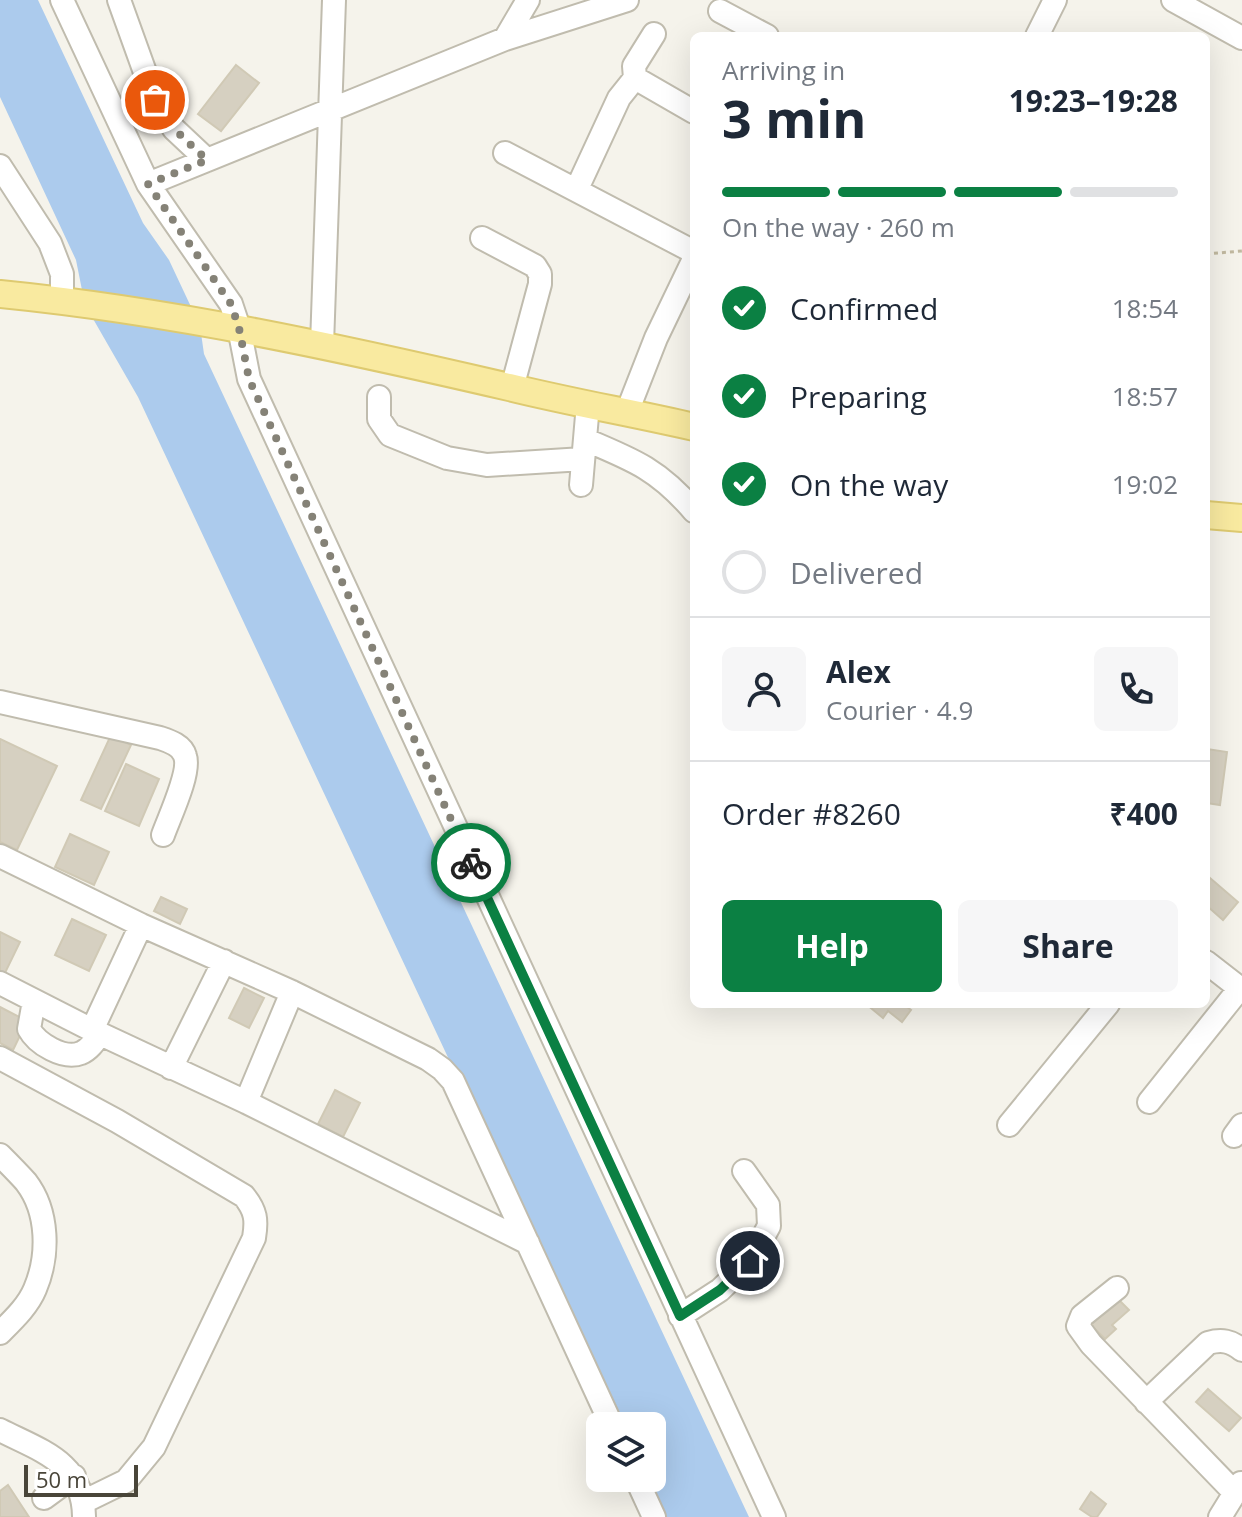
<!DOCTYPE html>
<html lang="en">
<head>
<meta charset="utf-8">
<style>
  :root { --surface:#fff; --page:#f6f6f7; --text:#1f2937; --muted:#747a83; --line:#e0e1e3; --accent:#0b8043 }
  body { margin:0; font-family:"Open Sans",sans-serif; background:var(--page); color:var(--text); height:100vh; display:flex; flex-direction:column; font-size:30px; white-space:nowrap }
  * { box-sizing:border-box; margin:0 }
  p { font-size:26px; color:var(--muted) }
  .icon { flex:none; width:44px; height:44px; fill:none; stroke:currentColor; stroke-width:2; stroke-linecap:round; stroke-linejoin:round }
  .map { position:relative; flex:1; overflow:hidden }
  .side { position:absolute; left:690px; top:32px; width:520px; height:976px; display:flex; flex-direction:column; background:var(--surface); border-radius:12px; box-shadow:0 8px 32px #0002 }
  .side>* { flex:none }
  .controls { position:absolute; left:586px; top:1412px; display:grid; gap:16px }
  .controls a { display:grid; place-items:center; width:80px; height:80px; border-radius:12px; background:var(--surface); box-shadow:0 8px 32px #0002; font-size:40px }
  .scale { position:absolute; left:24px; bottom:20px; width:114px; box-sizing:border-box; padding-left:8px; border:4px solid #494539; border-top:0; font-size:22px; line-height:28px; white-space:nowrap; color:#494539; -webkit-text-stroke:6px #fff; paint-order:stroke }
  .pin { position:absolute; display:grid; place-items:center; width:68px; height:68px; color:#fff; margin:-34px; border:4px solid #fff; border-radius:50%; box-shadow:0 2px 8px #0007 }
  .courier { position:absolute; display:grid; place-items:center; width:80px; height:80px; margin:-40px; border:6px solid #0b8043; border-radius:50%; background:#fff; color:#222; box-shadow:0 2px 10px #0007 }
  .headline em { font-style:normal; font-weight:700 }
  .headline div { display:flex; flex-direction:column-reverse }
  .headline { display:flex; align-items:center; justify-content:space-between; height:136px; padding:0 32px }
  h1 { font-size:52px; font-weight:700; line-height:60px }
  .bar { display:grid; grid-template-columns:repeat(4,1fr); gap:12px 8px; align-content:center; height:96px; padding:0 32px }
  .bar i { height:10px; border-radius:6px; background:var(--line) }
  .bar .selected { background:var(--accent) }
  .bar p { grid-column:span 4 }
  .line { display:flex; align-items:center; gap:20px; padding:0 32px; border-top:2px solid var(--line) }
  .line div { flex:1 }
  .round { display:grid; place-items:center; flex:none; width:84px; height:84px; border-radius:12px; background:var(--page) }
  ol { padding:0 32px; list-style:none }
  li { display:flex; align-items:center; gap:24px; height:88px }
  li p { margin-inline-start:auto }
  li .icon { padding:8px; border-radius:50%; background:var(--accent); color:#fff; stroke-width:4 }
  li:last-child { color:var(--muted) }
  li i { width:44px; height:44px; border:4px solid var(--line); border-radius:50% }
  .button { display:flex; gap:16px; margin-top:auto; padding:16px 32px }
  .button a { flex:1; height:92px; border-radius:12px; background:var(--accent); color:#fff; font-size:32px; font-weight:700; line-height:92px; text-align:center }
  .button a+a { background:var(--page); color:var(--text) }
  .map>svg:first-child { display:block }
  .water { fill:#accbed }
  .building { fill:#d6d0c1; stroke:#d0c9b5; stroke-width:2 }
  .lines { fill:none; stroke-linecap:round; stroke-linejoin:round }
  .minor-casing { stroke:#c0bcae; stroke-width:26 }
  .major-casing { stroke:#deca70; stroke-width:30 }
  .path { stroke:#c1b9a0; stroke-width:3; stroke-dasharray:4 4; stroke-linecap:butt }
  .minor { stroke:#fff; stroke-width:22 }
  .major { stroke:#f9eaa0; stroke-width:26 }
  .done { stroke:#858277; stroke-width:8; stroke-dasharray:0 14.4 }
  .route { stroke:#0b8043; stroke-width:10 }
</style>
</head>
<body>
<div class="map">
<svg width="1242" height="1517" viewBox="0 0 1242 1517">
  <rect width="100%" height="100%" fill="#f5f3eb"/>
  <path class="water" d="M0 0H38L143 223 169 260 200 326 204 354 749 1517H664L646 1478H652V1426H621L138 397 92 317 82 290 76 260 0 97Z"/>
  <path class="building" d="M236 65 259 83 221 131 198 114Z
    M111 735 131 745 101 809 81 800Z
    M0 739 57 766 17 850 0 842Z
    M1207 749 1227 752 1220 805 1206 803Z
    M126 764 159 779 139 826 105 811Z
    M70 834 109 852 94 885 55 867Z
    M1210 878 1238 902 1223 920 1206 905V883Z
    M161 897 187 909 180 924 154 911Z
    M72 919 106 935 89 971 55 955Z
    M0 932 20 942 4 975 0 973Z
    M244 988 264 998 249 1028 229 1018Z
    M866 1004H903L911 1010 902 1022 888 1011 883 1018Z
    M0 1007 27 1021 13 1050 0 1043Z
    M335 1090 360 1103 343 1137 318 1124Z
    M1118 1299 1129 1310 1112 1325 1116 1329 1105 1339 1091 1325Z
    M1208 1389 1241 1418 1229 1431 1196 1402Z
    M8 1485 29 1517H0V1491Z
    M1091 1492 1106 1504 1097 1517H1092L1080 1509Z"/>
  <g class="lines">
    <defs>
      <path id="minor" d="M62 0 148 184 231 304 239 328 249 379 774 1517
        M119 0 155 100 174 129 207 160
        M1173 0 1242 38
        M720 11 767 36
        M654 34 634 66 635 78 694 112
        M1037 36 1055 0
        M505 39 528 0
        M505 153 694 252
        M0 166 50 243 62 274V300
        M581 180 619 98 635 78
        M148 184 505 39 627 0
        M482 238 535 266 540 274V284L512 388
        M322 345 334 0
        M379 397V419L390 435 447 458 487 465 583 459
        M627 412 656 338 694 259
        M586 440C634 460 659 470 694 511
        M581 485 588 404
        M0 702 160 738C169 741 182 745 185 756 191 772 169 818 163 835
        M0 856 141 925 292 992 428 1059 442 1069 453 1081 612 1426
        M1206 962 1242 990
        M0 983 92 1030 246 1102 528 1243
        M34 1001 29 1029C37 1044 64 1060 81 1053 89 1050 95 1041 100 1034
        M92 1030 141 925
        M0 1058 117 1121 244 1196C256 1211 257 1220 254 1238L154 1447 126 1481 83 1502
        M171 1068 224 961
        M246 1102 292 992
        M1149 1102 1240 988
        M1009 1125 1108 1004
        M1234 1136 1242 1125
        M0 1155C9 1164 18 1173 26 1182 49 1212 49 1256 35 1289 28 1306 13 1320 0 1333
        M1117 1288 1082 1316 1078 1326 1091 1344 1235 1493
        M680 1316 720 1290 750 1261 769 1226 768 1205 744 1171
        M1146 1402 1208 1343C1222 1339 1231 1341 1242 1350
        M0 1430C41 1451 83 1462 84 1516
        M636 1478 654 1517
        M44 1498 74 1476
        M1220 1517 1241 1483"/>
      <path id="major" d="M0 294C172 311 341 348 509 387 570 402 633 413 694 427
        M1206 515 1242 518"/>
    </defs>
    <use href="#minor" class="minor-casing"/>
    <use href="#major" class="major-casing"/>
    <path class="path" d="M1206 254 1242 251"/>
    <use href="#minor" class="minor"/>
    <use href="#major" class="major"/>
  </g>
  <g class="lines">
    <path class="done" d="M155 100 174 129 207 160 148 184 231 304 239 328 249 379 471 863"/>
    <path class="route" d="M471 863 680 1316 720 1290 750 1261"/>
  </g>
</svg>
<div class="controls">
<a><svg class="icon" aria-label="layers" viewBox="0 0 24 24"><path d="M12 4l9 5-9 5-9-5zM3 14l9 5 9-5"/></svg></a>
</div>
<div class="scale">50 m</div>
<div class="pin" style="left:155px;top:100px;background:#ea580c"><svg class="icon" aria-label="bag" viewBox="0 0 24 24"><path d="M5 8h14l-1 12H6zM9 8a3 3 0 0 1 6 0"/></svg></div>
<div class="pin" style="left:750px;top:1261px;background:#1f2937"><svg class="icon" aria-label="home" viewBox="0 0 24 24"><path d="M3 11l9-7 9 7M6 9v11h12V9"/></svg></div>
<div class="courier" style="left:471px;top:863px"><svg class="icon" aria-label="bike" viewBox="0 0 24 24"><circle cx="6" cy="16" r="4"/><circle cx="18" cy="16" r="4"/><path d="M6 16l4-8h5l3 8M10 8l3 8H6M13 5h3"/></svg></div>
<section class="side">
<div class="headline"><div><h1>3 min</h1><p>Arriving in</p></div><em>19:23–19:28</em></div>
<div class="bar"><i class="selected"></i><i class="selected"></i><i class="selected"></i><i></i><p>On the way · 260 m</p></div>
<ol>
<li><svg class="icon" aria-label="check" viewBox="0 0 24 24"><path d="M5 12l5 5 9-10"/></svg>Confirmed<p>18:54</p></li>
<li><svg class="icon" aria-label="check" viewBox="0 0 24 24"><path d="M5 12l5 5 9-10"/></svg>Preparing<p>18:57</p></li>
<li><svg class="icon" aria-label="check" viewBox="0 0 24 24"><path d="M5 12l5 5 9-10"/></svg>On the way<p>19:02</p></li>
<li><i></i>Delivered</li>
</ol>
<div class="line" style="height:144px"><a class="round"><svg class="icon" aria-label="person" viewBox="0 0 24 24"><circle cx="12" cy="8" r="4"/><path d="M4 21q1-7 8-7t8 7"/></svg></a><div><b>Alex</b><p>Courier · 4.9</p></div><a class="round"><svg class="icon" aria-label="phone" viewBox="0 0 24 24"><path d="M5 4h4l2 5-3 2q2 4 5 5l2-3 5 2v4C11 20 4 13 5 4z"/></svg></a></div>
<div class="line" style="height:104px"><div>Order #8260</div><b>₹400</b></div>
<div class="button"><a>Help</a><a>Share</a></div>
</section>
</div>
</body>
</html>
